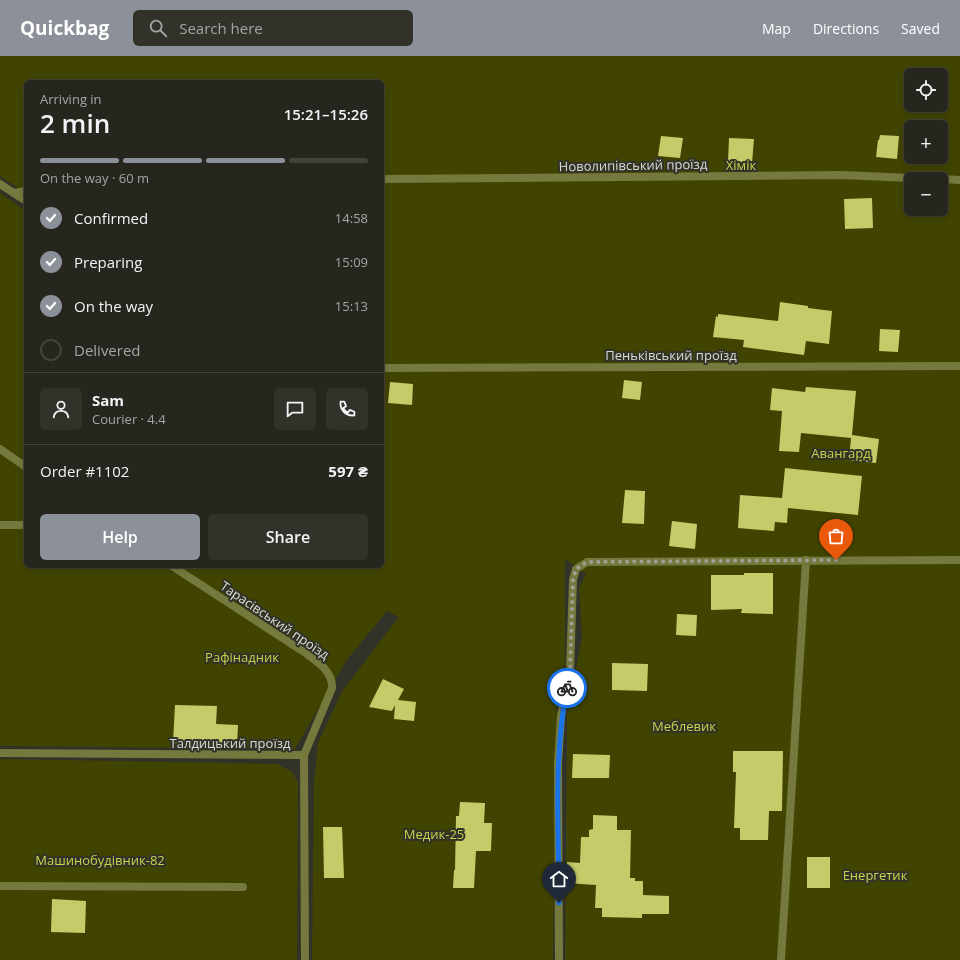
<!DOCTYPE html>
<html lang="en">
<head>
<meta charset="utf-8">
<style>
  :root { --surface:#26261e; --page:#32322b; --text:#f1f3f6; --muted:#a4a5a4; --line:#42433c; --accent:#8c9099 }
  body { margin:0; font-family:"Open Sans",sans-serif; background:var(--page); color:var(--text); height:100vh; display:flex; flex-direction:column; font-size:15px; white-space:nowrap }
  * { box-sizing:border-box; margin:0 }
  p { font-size:13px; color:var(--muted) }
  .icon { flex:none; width:22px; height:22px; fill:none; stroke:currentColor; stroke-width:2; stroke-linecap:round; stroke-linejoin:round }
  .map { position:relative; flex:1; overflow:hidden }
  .sheet { position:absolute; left:24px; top:24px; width:360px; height:488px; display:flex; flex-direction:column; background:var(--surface); border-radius:6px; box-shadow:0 2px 6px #0003,0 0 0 1px var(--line) }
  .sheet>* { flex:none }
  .fabs { position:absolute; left:904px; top:12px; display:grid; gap:8px }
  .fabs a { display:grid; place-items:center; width:44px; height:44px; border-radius:6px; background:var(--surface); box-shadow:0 2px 6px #0003,0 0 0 1px var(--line); font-size:20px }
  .pin { position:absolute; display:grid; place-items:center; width:34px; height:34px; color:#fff; margin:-41px -17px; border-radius:50% 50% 50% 0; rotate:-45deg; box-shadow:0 0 4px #0007 }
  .pin .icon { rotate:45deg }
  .courier { position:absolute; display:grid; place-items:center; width:40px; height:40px; margin:-20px; border:3px solid #1a73e8; border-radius:50%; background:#fff; color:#222; box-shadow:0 1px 5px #0007 }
  .head em { font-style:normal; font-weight:600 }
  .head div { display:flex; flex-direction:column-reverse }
  .head { display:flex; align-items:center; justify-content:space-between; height:68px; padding:0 16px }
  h1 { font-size:26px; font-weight:600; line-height:30px }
  .bar { display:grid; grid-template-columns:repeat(4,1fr); gap:6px 4px; align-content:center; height:48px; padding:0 16px }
  .bar i { height:5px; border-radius:3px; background:var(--line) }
  .bar .on { background:var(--accent) }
  .bar p { grid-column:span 4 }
  .line { display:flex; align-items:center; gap:10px; padding:0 16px; border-top:1px solid var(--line) }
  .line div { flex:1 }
  .round { display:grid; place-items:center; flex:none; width:42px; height:42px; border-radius:6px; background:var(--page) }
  ol { padding:0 16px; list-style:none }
  li { display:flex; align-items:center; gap:12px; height:44px }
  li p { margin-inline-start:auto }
  li .icon { padding:4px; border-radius:50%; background:var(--accent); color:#fff; stroke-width:4 }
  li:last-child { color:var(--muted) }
  li i { width:22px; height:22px; border:2px solid var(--line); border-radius:50% }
  .button { display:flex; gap:8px; margin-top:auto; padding:8px 16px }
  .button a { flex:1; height:46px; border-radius:6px; background:var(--accent); color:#fff; font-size:16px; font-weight:600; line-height:46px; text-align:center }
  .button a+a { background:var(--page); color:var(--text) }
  header { display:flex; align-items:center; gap:24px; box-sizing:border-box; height:56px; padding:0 20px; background:var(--accent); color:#fff }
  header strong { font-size:19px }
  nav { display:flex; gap:22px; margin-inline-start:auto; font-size:14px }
  .search { width:280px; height:36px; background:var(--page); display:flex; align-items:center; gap:10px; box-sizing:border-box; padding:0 14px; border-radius:6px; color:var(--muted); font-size:15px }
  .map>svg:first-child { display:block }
  .green { fill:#414300; fill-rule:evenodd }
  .building { fill:#c6cb69 }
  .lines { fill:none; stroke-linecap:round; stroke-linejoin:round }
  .service { stroke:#76793d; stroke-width:8 }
  .done { stroke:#9fa098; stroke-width:4; stroke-dasharray:0 7.2 }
  .route { stroke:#1a73e8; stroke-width:5 }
  .labels { text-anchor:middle; stroke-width:4; stroke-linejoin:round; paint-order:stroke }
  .street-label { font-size:13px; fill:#dadbd4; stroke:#323328 }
  .park-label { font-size:13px; fill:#cad04b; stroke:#323328 }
</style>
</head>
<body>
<header>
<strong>Quickbag</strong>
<div class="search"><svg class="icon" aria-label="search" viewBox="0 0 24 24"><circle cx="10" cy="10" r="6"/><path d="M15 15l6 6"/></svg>Search here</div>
<nav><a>Map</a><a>Directions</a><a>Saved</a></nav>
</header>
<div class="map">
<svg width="960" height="904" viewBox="0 0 960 904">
  <rect width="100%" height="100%" fill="#323328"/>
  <path class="green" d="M0 0H960V904H565L567 659 582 581 579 532 586 518 565 503V607L557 651 553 904H312L314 727 318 687 342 635 399 561 387 555 346 605 295 693 0 690V137L26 155V510H382V26H26V137L0 120ZM911 19H941V49H911ZM911 71H941V101H911ZM911 123H941V153H911Z
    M0 703 277 708 291 715 298 726 297 904H0Z"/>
  <path class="building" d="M880 79 899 80 897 103 876 101 878 84H879Z
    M661 80 683 82 680 102 658 100Z
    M729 82 754 83 752 107 728 105Z
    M872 142 873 172 845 173 844 143Z
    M780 246 808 250V252L832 255 829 288 806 285 804 299 743 291 744 284 713 281 716 260 718 261V258L778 265Z
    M880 273 900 274 898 296 879 295Z
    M624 324 642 326 640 344 622 342Z
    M390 326 413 328 412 349 388 347Z
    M806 331 856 335 852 379 879 383 876 407 849 404 851 382 801 377 799 396 779 395 782 355 770 354 772 332 805 336Z
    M785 412 862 420 858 459 788 452 787 467 775 466 774 475 738 472 740 439 782 442Z
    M625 434 645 435 644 468 622 467Z
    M672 465 697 468 695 493 669 490Z
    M744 517H773V558L741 557 742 553 711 554V519H744Z
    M677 558 697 559 696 580 676 579Z
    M612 607 648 608 647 635 612 634Z
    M383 623 404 633 398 644 416 646 414 665 394 663 395 649 392 655 369 651Z
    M175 649 217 650 216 668 238 669 237 689 173 687Z
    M733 695H783L782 755H769L768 784H740V772H734L736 716H733Z
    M573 698 610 699 609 722H572Z
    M460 746 485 747 484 767H492L491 795H476L474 832H453L454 814H455L456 760H459Z
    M593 759 617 760V774H631L630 822H635V825H643V839L669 840V858H642V862L602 861V852H595L596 829 566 827 567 806 580 807 581 781H589V774L593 773Z
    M323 771H342L344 822H324Z
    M807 801H830V832H807Z
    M52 843 86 845 85 877 51 876Z"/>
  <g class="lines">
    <path class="service" d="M382 123 842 119 933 123
      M941 123 960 124
      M0 128 26 145
      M14 137 26 135
      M382 312 960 310
      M0 393 26 411
      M0 469H26
      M172 510 307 598C318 606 333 616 332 632L304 699
      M0 697 304 699 305 904
      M0 830 243 831
      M559 904 558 708 561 660 570 614 573 524 576 513 587 506 960 504
      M781 904 806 504"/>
  </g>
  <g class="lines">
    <path class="done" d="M567 632 570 614 573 524 576 513 587 506 836 504"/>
    <path class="route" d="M559 847C559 775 553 702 567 632"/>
  </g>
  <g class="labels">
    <g class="street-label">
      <text transform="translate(633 109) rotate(-1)" y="5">Новолипівський проїзд</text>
      <text x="671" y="304">Пеньківський проїзд</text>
      <text transform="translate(275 564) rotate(34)" y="5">Тарасівський проїзд</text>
      <text x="230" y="692">Талдицький проїзд</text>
    </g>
    <g class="park-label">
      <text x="741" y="114">Хімік</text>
      <text x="841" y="402">Авангард</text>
      <text x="242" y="606">Рафінадник</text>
      <text x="684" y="675">Меблевик</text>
      <text x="434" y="783">Медик-25</text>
      <text x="100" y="809">Машинобудівник-82</text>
      <text x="875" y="824">Енергетик</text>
    </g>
  </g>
</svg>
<div class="fabs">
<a><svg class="icon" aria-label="locate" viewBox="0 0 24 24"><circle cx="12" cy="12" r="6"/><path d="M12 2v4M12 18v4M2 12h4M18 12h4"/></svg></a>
<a>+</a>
<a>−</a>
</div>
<div class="pin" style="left:836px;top:504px;background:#ea580c"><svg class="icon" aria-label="bag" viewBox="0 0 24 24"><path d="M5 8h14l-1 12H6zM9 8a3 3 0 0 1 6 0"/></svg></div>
<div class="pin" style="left:559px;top:847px;background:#1f2937"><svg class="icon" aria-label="home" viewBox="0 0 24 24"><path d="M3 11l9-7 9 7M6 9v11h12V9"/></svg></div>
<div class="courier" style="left:567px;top:632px"><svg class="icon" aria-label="bike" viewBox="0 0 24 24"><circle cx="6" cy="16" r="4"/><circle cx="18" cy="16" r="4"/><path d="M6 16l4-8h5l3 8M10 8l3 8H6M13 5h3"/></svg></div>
<section class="sheet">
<div class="head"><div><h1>2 min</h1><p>Arriving in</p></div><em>15:21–15:26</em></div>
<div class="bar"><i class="on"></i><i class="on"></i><i class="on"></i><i></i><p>On the way · 60 m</p></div>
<ol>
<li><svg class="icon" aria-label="check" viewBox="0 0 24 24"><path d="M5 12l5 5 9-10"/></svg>Confirmed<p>14:58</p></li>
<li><svg class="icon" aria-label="check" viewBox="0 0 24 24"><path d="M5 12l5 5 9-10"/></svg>Preparing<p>15:09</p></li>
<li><svg class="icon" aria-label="check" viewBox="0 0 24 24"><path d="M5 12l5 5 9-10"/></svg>On the way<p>15:13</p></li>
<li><i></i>Delivered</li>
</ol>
<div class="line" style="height:72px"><a class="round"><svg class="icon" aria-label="person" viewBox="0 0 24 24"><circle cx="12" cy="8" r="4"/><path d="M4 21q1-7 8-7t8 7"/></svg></a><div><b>Sam</b><p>Courier · 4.4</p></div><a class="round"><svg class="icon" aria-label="chat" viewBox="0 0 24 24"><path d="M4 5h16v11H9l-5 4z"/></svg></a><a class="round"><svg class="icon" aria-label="phone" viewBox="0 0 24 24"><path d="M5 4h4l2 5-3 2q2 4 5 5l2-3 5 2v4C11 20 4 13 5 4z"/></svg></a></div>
<div class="line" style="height:52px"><div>Order #1102</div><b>597 ₴</b></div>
<div class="button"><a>Help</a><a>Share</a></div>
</section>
</div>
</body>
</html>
